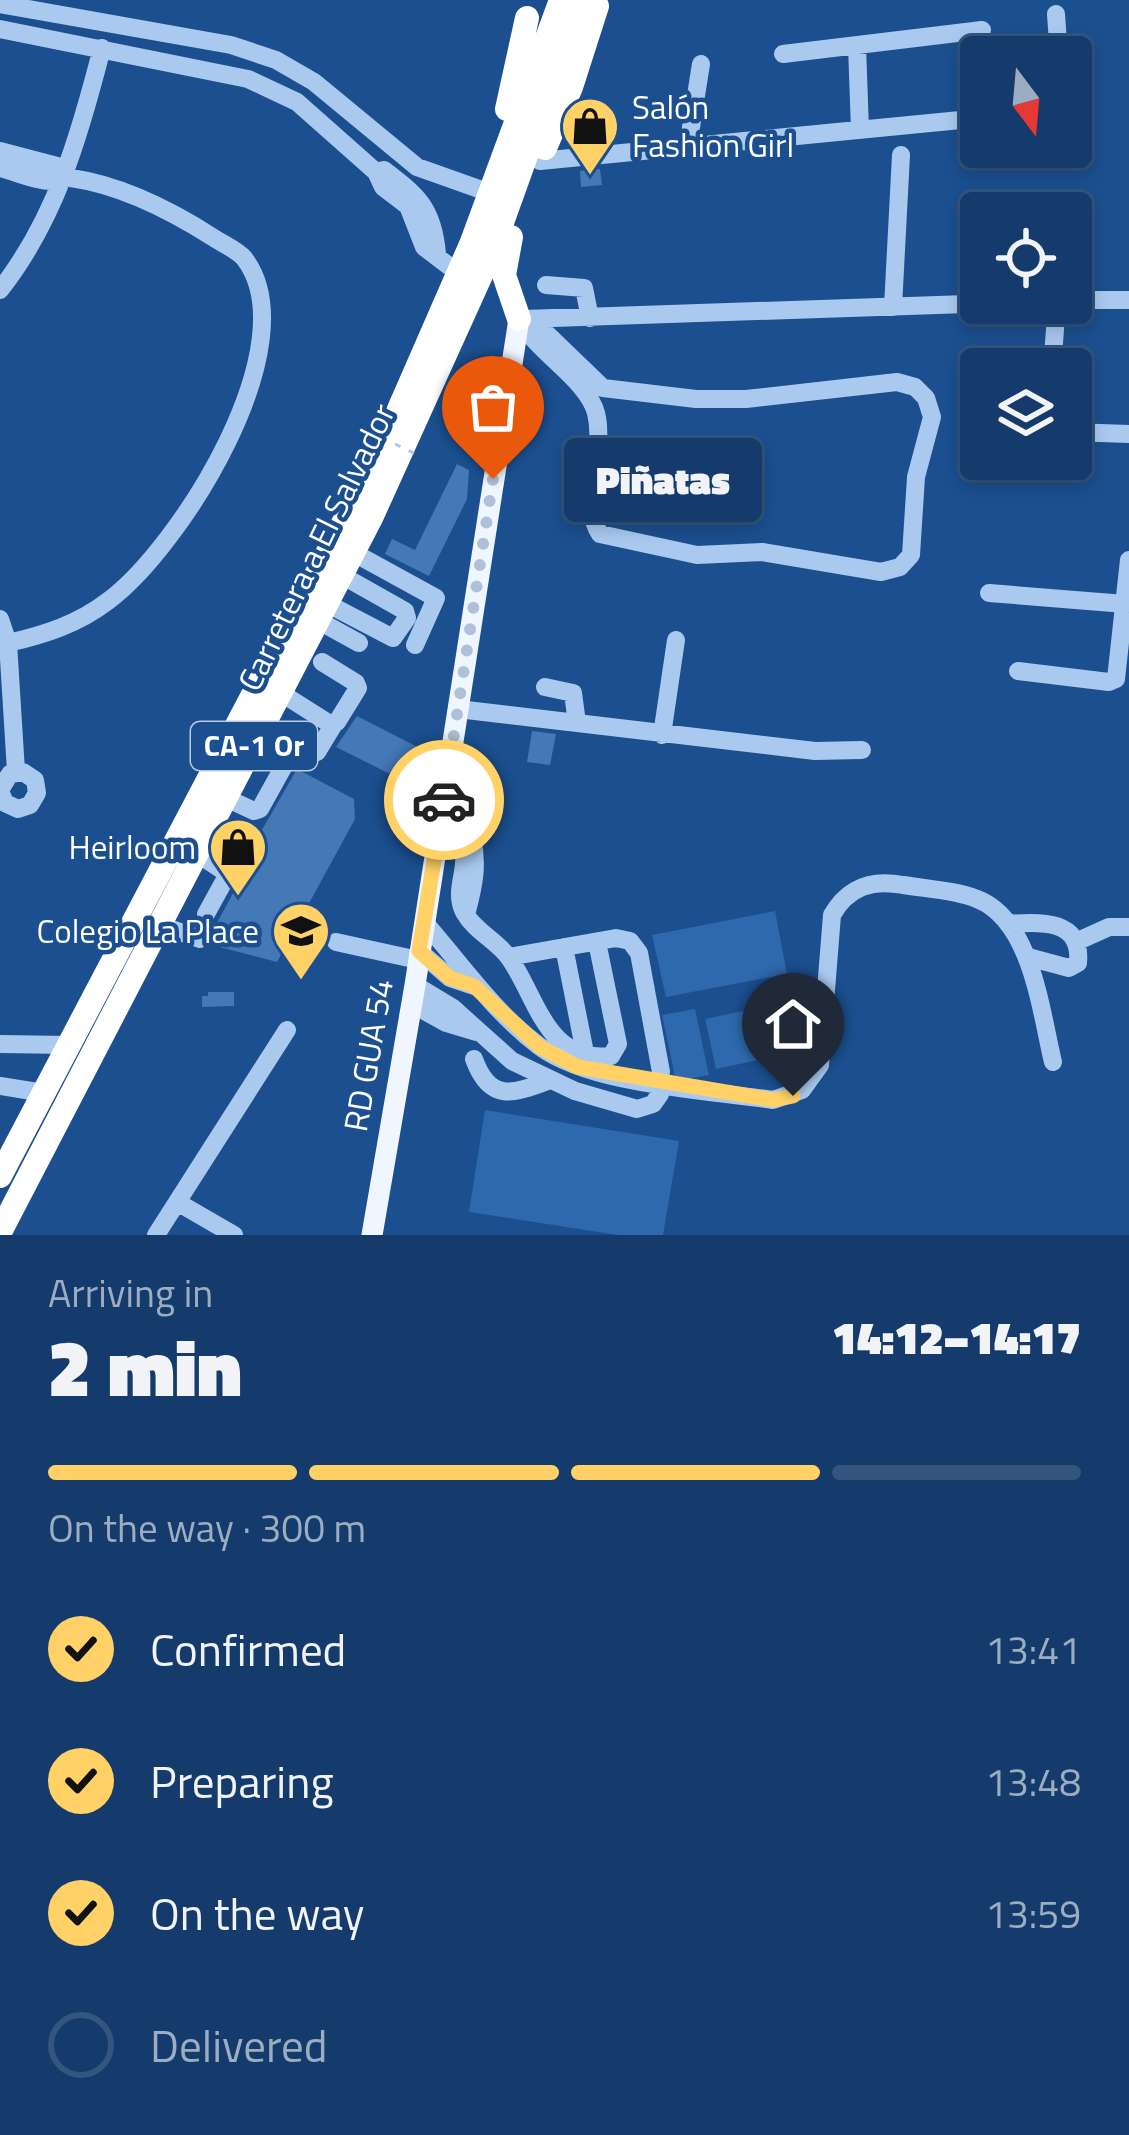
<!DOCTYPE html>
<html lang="en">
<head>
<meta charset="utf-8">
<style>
  :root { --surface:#143b6b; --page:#214673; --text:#f1f3f6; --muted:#9dadc1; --line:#33557e; --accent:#ffd166 }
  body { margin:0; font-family:"Titillium Web",sans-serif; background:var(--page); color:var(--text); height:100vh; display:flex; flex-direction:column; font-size:45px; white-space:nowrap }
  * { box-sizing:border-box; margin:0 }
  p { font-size:39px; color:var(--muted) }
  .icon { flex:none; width:66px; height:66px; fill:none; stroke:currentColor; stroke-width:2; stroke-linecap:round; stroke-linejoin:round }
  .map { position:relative; height:1235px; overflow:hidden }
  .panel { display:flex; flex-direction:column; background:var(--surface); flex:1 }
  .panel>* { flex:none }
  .needle { width:78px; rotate:164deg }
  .tools { position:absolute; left:960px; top:36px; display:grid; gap:24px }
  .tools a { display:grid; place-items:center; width:132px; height:132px; border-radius:12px; background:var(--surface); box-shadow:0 6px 18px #0003,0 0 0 3px var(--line); font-size:60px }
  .pin { position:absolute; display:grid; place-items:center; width:102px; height:102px; color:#fff; margin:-123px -51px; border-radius:50% 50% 50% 0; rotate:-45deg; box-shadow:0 0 12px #0007 }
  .pin .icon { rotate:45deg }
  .courier { position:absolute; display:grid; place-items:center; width:120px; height:120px; margin:-60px; border:9px solid #ffd166; border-radius:50%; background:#fff; color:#222; box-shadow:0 3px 15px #0007 }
  .bubble { position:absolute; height:84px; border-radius:12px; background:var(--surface); box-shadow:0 6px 18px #0003,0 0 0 3px var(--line); font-size:39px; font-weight:800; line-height:84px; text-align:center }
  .overview em { font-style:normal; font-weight:800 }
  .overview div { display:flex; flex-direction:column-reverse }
  .overview { display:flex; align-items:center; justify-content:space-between; height:204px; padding:0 48px }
  h1 { font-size:78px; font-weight:800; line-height:90px }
  .bar { display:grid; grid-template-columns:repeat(4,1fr); gap:18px 12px; align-content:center; height:144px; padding:0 48px }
  .bar i { height:15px; border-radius:9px; background:var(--line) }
  .bar .selected { background:var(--accent) }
  .bar p { grid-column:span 4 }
  ol { padding:0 48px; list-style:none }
  li { display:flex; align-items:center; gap:36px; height:132px }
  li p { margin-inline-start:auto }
  li .icon { padding:12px; border-radius:50%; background:var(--accent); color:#111; stroke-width:4 }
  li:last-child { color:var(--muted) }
  li i { width:66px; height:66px; border:6px solid var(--line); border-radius:50% }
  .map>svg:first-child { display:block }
  .green { fill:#2e69ad }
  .building { fill:#4478b7 }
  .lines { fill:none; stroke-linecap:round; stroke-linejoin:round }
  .minor { stroke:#a9c9ee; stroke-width:18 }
  .major { stroke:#f0f6ff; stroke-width:21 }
  .highway { stroke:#fff; stroke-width:24 }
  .path-bridge { stroke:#a9c9ee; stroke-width:3; stroke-dasharray:6 9; stroke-linecap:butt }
  .highway-bridge { stroke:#fff; stroke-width:24 }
  .done { stroke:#afc1d8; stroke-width:12; stroke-dasharray:0 21.6 }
  .route { stroke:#ffd166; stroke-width:15 }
  .labels { text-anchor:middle; stroke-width:9; stroke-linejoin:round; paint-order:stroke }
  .shield { fill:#1b4f8f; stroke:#bbcadd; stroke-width:3 }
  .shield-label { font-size:30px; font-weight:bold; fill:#fff }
  .poi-label { font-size:33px; fill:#fff; stroke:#1b4f8f; text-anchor:end }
  .street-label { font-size:33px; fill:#fff; stroke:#1b4f8f }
</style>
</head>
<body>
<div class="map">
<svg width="1129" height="1235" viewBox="0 0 1129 1235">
  <rect width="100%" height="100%" fill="#1b4f8f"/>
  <path class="green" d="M775 911 787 974 666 997 652 935Z
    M791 1001 800 1051 716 1069 705 1019Z
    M695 1009 709 1075 676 1081 662 1015Z
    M485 1110 679 1141 663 1235H618L469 1212Z"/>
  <path class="building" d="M600 169 602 185 581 187 580 171Z
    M457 464 469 470 467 499 429 576 385 554 392 539 415 550Z
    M357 716 433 755 416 787 336 747Z
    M532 731 556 734 550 765 527 762Z
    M297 769 354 799 355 819 277 962 212 945 213 935 208 928 218 921 240 880V868Z
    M208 992H234V1006L202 1007V996H208Z"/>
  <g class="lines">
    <path class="minor" d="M0 4 231 45 276 60 314 82 417 167 479 189
      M1056 14 1059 57
      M0 29 248 79 297 102 376 172 383 187 408 206 424 247 449 266
      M857 46 860 130
      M783 54 982 30
      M688 146 701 64
      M0 151 57 166 66 176
      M540 161 981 118
      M0 168C16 172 38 182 54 181 60 180 65 177 71 178 120 185 172 211 214 238 223 244 237 250 244 258 310 343 179 549 108 601 78 624 44 635 8 643
      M376 172 384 170C418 196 433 208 437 254
      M546 285 584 288 590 318
      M0 290C56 219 80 134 102 48
      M1071 300H1129
      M893 307 901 155
      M519 319 548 335 603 388 696 399H746L897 382 915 387 926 398 932 417 916 477 911 555 900 567 881 572 762 552 697 555 600 534C579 504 606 452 596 413 587 379 537 353 519 319Z
      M524 319 996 303
      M1052 369 1057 303
      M1071 432 1129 434
      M354 553 436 598 415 645
      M989 593 1125 604
      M328 604 393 638 407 618 405 611 343 576
      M0 619 8 643 16 771
      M319 621 359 643
      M1018 671 1109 682 1116 679 1129 560
      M545 687 573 693 577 723
      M281 693 330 724 337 722 358 688 356 683 322 662
      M458 709 815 751 862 750
      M662 735 676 640
      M285 736 317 752 334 724
      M0 790 10 774 23 772 35 780 37 793 30 805 18 809 5 803 0 791
      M226 798 254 811 260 809 285 764
      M450 827 472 838C478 865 474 884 467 911
      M439 832C488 847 448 882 464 912 475 932 498 941 510 959 538 1000 547 1063 611 1056L618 1044 597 942
      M198 854 228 874 206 914
      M425 923C462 965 493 1011 539 1046 591 1085 707 1090 773 1100L802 1090 820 1065 832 915C848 887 872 879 903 885 927 889 954 890 977 899 1032 920 1041 1013 1053 1062
      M1008 924C1042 921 1082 920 1078 963L1069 968 1028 957
      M160 925 200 939
      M1078 941 1109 927H1129
      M336 942 418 960
      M564 947 585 1053
      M419 951 450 978 474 986
      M509 957 616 938 630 941 639 953 661 1072
      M415 985 453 1008 512 1061 575 1091 637 1109 653 1104 660 1094
      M412 1004 446 1023 476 1032
      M0 1044 69 1045
      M474 1059C490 1103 513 1094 550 1080
      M0 1086 44 1093
      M177 1202 234 1235
      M156 1235 287 1030"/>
    <path class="major" d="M372 1235 415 985 519 319"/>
    <path class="highway" d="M507 109 527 18
      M545 148 571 87 597 6
      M511 237 504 275 519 319
      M0 1176 379 455 472 242 561 0
      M0 1232 371 518 491 253 582 0"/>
    <path class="path-bridge" d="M368 431 420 456"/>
    <path class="highway-bridge" d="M578 0 589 12
      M532 77 556 91"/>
  </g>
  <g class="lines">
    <path class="done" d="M444 800 493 479"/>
    <path class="route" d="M444 800 419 951 450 978 474 986 540 1047 578 1067 773 1100 793 1096"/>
  </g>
  <defs>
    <symbol id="shop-pin" viewBox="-11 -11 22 30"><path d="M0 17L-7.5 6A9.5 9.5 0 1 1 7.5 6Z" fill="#ffd166" stroke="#1b4f8f"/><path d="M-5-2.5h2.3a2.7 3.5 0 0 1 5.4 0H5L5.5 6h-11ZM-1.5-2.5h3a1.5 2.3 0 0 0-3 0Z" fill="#111"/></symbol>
    <symbol id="school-pin" viewBox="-11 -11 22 30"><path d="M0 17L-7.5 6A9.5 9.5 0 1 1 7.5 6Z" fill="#ffd166" stroke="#1b4f8f"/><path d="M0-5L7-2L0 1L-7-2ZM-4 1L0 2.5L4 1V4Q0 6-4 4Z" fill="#111"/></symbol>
  </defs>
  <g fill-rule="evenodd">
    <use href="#shop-pin" x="557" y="93" width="66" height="90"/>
    <use href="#shop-pin" x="205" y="814" width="66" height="90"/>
    <use href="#school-pin" x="268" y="898" width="66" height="90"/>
  </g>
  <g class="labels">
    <rect class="shield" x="191" y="722" width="126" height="48" rx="9"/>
    <g class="shield-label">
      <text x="254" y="756">CA-1 Or</text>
    </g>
    <g class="poi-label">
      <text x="632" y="119" text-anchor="start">Salón<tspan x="632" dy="38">Fashion Girl</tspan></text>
      <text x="196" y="859">Heirloom</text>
      <text x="259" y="943">Colegio La Place</text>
    </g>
    <g class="street-label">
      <text transform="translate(316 547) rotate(-64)" y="12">Carretera a El Salvador</text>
      <text transform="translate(368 1055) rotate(-80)" y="12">RD GUA 54</text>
    </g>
  </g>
</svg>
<div class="tools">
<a><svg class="needle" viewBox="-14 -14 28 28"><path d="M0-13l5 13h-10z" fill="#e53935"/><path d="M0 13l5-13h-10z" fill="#9dadc1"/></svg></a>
<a><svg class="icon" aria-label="locate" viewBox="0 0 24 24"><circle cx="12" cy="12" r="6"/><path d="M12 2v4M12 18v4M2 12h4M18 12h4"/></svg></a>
<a><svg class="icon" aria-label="layers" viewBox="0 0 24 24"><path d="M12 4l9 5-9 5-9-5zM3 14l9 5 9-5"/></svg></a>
</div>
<div class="pin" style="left:493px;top:479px;background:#ea580c"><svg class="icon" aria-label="bag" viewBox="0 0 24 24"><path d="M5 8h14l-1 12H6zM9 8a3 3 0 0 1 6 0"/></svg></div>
<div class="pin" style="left:793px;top:1096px;background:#1f2937"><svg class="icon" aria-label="home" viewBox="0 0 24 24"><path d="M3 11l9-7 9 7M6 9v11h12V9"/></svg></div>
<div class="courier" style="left:444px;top:800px"><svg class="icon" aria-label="car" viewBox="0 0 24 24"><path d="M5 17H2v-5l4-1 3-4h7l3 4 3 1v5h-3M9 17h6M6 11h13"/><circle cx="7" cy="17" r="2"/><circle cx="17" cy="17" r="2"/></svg></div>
<div class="bubble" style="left:564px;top:438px;width:198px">Piñatas</div>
</div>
<section class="panel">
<div class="overview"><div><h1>2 min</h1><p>Arriving in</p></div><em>14:12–14:17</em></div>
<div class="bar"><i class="selected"></i><i class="selected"></i><i class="selected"></i><i></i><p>On the way · 300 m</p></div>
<ol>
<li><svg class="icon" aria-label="check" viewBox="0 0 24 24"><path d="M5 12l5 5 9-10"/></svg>Confirmed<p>13:41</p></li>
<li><svg class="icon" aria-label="check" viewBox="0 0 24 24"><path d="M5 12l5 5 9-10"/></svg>Preparing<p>13:48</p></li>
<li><svg class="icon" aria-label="check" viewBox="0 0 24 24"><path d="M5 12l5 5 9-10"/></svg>On the way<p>13:59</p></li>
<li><i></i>Delivered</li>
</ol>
</section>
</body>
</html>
